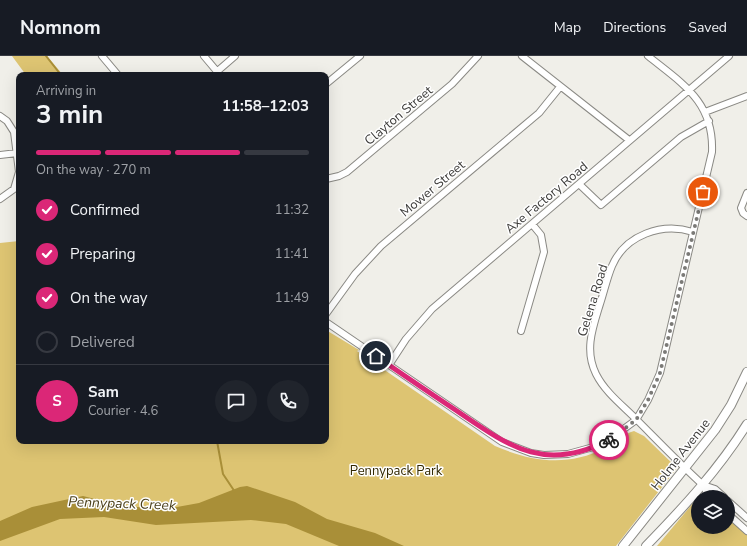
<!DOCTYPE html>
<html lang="en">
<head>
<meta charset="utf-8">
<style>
  :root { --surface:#171b24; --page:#20242c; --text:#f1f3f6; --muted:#9ea1a6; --line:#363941; --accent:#db2777 }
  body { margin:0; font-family:"Nunito Sans",sans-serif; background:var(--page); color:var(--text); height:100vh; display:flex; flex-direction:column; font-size:15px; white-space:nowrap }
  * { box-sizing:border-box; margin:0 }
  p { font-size:13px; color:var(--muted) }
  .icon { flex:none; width:22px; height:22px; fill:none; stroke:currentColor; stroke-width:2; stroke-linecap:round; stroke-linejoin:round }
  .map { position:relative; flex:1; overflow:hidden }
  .side { position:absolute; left:16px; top:16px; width:313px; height:372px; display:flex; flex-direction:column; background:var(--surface); border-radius:8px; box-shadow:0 4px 16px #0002 }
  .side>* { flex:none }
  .buttons { position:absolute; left:691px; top:434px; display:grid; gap:8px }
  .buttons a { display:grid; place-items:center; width:44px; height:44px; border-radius:50%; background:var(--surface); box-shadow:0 4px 16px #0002; font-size:20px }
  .pin { position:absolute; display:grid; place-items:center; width:34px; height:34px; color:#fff; margin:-17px; border:2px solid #fff; border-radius:50%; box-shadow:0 1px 4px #0007 }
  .courier { position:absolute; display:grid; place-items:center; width:40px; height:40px; margin:-20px; border:3px solid #db2777; border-radius:50%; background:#fff; color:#222; box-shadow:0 1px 5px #0007 }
  .overview em { font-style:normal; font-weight:700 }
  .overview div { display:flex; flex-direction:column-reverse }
  .overview { display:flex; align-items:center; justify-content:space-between; height:68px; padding:0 20px }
  h1 { font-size:26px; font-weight:700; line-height:30px }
  .bar { display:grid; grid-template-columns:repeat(4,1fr); gap:6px 4px; align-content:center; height:48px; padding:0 20px }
  .bar i { height:5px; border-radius:3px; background:var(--line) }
  .bar .active { background:var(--accent) }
  .bar p { grid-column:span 4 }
  .line { display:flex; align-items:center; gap:10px; padding:0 20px; border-top:1px solid var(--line) }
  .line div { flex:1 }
  .round { display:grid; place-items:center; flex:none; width:42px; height:42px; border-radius:21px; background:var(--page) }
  ol { padding:0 20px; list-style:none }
  li { display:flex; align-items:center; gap:12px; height:44px }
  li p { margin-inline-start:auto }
  li .icon { padding:4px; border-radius:50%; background:var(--accent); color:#fff; stroke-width:4 }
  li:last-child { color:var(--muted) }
  li i { width:22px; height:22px; border:2px solid var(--line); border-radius:50% }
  header { display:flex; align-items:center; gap:24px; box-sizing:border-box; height:56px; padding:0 20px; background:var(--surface); border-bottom:1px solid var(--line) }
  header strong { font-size:19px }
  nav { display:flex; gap:22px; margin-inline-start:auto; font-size:14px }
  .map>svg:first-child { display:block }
  .green { fill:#ddc472 }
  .water { fill:#a98f38 }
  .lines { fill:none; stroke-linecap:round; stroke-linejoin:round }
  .stream { stroke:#a98f38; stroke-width:2 }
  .minor-casing { stroke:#8a8984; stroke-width:8 }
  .major-casing { stroke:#8a8984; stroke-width:10 }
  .minor { stroke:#fff; stroke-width:6 }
  .major { stroke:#fff; stroke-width:8 }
  .done { stroke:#7b7a77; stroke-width:4; stroke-dasharray:0 7.2 }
  .route { stroke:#db2777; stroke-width:5 }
  .labels { text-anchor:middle; stroke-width:3; stroke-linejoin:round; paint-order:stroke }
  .street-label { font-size:13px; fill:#3c3b39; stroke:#fff }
  .park-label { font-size:13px; fill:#332902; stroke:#fff }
  .water-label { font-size:14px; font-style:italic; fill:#4a3f1a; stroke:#fff }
</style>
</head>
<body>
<header>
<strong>Nomnom</strong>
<nav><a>Map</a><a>Directions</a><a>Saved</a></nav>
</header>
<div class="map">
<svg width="747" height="490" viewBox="0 0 747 490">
  <rect width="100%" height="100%" fill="#f0efe9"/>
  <path class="green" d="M12 0H47L63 19H26Z
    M19 185V385H326V274L359 294 357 295 495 390C532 406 568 411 605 392 615 388 624 377 634 375L644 380 677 412 616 490H0V187Z
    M702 438 707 441H698V471H728V461L747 478V490H657L699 440Z"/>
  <path class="water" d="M247 430 295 446 327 463 375 477 404 490H339L286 468 251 464 156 469 104 461 60 463 0 485V465L32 451 83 440 123 450 166 453 199 447 240 431Z"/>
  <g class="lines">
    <path class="stream" d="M46 0 61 19
      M217 385 223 418 235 436"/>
    <defs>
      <path id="minor" d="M102 0 118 19
        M204 0 220 19
        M522 0 629 84
        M213 19 235 0
        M326 28 360 0
        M705 56 747 40
        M0 60 7 65 14 76 19 116 14 133 0 143
        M0 99 17 97
        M326 123 339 120 347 116 452 28 478 0
        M579 128 601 149 681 81 709 65
        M747 137 741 152 743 157 747 160
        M693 176C662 166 625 179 612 210 607 222 604 236 600 248 593 271 584 294 596 318 605 336 622 349 636 363 658 385 680 408 703 429L709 441
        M326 258 355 218 381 190 539 57 560 31
        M326 266 502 386 531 397 544 399 568 398 597 390 610 383 636 364 648 344 660 317 712 96C714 46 683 28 648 0
        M521 275 544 196 541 179 532 168
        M389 309 406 283 432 253 729 0
        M703 429 715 433 724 441
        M728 445 747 462
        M728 458 747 475"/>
      <path id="major" d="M623 490 715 374 731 349 747 316
        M646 490C683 452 719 413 747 368"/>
    </defs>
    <use href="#minor" class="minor-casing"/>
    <use href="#major" class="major-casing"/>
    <use href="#minor" class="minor"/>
    <use href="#major" class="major"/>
  </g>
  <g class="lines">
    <path class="done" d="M609 384 636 364 648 344 660 317 703 136"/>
    <path class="route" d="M376 300C403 319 430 337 457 355 510 391 545 417 609 384"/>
  </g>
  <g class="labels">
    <g class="street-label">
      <text transform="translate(398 59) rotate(-40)" y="5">Clayton Street</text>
      <text transform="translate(432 132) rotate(-40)" y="5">Mower Street</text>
      <text transform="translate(546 141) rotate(-40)" y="5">Axe Factory Road</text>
      <text transform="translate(592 244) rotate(-73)" y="5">Gelena Road</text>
      <text transform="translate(680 398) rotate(-52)" y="5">Holme Avenue</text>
    </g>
    <g class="park-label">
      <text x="396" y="419">Pennypack Park</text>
    </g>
    <g class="water-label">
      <text transform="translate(122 447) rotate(2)" y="5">Pennypack Creek</text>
    </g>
  </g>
</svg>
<div class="buttons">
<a><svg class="icon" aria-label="layers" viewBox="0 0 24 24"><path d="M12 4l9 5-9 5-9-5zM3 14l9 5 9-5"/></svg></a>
</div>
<div class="pin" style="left:703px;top:136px;background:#ea580c"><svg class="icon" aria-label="bag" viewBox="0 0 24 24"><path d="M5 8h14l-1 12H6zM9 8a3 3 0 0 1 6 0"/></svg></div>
<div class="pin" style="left:376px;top:300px;background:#1f2937"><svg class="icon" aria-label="home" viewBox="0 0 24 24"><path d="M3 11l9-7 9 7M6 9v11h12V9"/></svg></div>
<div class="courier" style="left:609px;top:384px"><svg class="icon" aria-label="bike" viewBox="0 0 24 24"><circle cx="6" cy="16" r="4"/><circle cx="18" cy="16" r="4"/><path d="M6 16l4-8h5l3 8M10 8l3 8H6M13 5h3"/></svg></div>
<section class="side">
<div class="overview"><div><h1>3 min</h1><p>Arriving in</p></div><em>11:58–12:03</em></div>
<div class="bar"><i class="active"></i><i class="active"></i><i class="active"></i><i></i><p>On the way · 270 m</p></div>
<ol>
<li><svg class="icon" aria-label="check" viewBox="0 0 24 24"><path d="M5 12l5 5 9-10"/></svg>Confirmed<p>11:32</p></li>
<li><svg class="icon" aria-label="check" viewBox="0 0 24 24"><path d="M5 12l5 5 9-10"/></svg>Preparing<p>11:41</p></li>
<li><svg class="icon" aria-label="check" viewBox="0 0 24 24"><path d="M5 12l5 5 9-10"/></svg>On the way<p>11:49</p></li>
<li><i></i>Delivered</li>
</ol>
<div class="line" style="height:72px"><b class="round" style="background:var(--accent);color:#fff">S</b><div><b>Sam</b><p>Courier · 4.6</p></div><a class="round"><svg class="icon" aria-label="chat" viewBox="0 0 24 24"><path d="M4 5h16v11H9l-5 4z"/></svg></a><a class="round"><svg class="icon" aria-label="phone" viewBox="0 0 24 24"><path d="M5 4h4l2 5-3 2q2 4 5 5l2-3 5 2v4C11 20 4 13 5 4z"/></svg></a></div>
</section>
</div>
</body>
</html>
